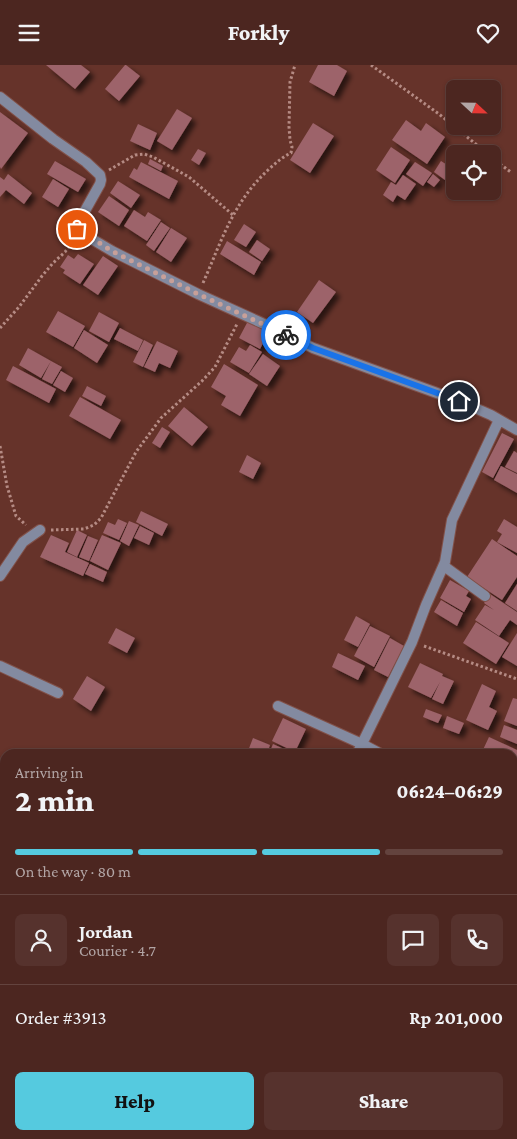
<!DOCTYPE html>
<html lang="en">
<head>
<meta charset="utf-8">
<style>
  :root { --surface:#4c2620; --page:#56322d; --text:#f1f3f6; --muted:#b2a5a5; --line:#63433e; --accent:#55cadf }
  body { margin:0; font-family:"Crimson Pro",serif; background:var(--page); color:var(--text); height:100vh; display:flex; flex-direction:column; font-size:19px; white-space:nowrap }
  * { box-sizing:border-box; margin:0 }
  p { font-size:16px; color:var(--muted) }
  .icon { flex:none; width:28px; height:28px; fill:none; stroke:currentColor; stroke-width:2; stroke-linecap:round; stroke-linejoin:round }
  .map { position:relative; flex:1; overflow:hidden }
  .panel { position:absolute; left:0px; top:684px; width:518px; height:391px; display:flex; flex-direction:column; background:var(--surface); border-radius:15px 15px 0 0; box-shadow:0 1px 4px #0004,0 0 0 1px var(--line) }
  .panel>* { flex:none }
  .needle { width:32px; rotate:112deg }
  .fabs { position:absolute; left:446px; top:15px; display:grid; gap:10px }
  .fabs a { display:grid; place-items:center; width:55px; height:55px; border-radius:8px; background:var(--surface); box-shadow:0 1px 4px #0004,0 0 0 1px var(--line); font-size:25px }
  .pin { position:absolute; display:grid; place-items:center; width:42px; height:42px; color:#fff; margin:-21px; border:2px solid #fff; border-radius:50%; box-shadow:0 1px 5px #0007 }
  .courier { position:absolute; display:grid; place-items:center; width:50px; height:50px; margin:-25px; border:4px solid #1a73e8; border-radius:50%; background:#fff; color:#222; box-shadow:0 1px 6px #0007 }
  .headline em { font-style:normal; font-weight:800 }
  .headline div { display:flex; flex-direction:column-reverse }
  .headline { display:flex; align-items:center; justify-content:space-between; height:85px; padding:0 15px }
  h1 { font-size:32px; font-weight:800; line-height:38px }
  .bar { display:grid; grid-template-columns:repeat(4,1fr); gap:8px 5px; align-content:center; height:60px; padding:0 15px }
  .bar i { height:6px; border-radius:4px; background:var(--line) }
  .bar .active { background:var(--accent) }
  .bar p { grid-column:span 4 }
  .line { display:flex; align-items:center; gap:12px; padding:0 15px; border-top:1px solid var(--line) }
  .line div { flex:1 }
  .round { display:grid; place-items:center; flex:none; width:52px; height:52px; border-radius:8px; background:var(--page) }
  .button { display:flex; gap:10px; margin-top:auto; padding:10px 15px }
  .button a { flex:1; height:58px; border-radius:8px; background:var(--accent); color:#111; font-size:20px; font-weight:800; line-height:58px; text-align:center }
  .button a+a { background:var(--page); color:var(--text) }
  header { display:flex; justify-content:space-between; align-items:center; height:65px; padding:0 15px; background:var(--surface); font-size:22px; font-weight:800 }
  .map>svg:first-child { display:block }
  .building { fill:#9d636a; filter:url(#shadow) }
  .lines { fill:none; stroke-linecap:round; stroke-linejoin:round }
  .minor-casing { stroke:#815149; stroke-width:12 }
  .path { stroke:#b58b84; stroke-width:3; stroke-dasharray:2.5 2.5; stroke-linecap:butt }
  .minor { stroke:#838aa0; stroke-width:10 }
  .done { stroke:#c8a099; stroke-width:5; stroke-dasharray:0 9 }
  .route { stroke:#1a73e8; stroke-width:6 }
</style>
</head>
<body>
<header><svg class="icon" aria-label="menu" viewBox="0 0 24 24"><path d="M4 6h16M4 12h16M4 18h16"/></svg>Forkly<svg class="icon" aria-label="heart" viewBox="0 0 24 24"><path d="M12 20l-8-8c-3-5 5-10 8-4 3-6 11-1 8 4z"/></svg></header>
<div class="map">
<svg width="517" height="1074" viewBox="0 0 517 1074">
  <defs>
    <filter id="shadow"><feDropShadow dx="4.5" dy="4.5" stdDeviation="2.5" flood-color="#0009"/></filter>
  </defs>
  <rect width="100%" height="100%" fill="#66332a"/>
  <path class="building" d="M46 0H81L90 7 75 24Z
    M125 0H126L140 11 119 36 105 24Z
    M318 0H337L347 6 334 31 309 17Z
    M177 44 192 53 172 85 157 76Z
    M0 47 28 68 1 104 0 102Z
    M406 55 421 66 426 58 445 72 427 99 392 75Z
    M313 58 334 71 310 108 290 95Z
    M138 59 157 68 150 85 130 76Z
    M391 82 410 95 395 118 376 105Z
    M198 84 206 88 199 100 191 95Z
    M150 94 163 101 161 106 148 99Z
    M55 96 86 114 78 127 47 109Z
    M441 96 452 103 445 115 434 107Z
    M141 97 178 116 169 134 129 112 134 103 137 105Z
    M415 97 432 108 423 121 406 109Z
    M8 109 32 128 24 139 6 125 0 132V112L4 115Z
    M433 109 440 115 434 122 427 117Z
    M403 110 416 119 405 135 397 130 393 137 383 130 391 117 396 120Z
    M53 114 69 124 58 142 42 132Z
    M118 116 140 130 131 143 110 128Z
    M109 131 129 145 119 161 98 147Z
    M134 145 145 152 148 147 161 155 147 176 124 161Z
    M161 157 170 163 154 186 146 180Z
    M244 159 256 167 246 182 234 175Z
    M171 163 187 173 171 197 156 187Z
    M257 175 270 184 262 196 249 187Z
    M227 176 261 197 254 210 220 189Z
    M78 189 94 199 80 219 63 208 65 205 60 202 68 190 74 194Z
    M103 191 118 201 98 230 83 220Z
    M319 215 336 227 313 258 297 247Z
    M58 246 85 261 73 282 46 267Z
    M99 247 119 258 109 277 89 266Z
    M248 256 269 267 260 284 239 273Z
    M120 263 143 275 138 286 114 274Z
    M84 265 108 280 97 298 74 283Z
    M144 275 153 280 143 302 133 297Z
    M157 276 178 286 170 303 159 298 155 307 144 302Z
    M250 280 262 287 249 308 230 297 239 282 246 286Z
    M28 283 51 296 41 313 19 300Z
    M263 289 280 301 267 321 249 309Z
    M51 296 62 302 52 319 42 314Z
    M224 299 258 320 240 351 221 340 226 331 211 322Z
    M13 301 56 324 49 338 6 315Z
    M61 306 73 313 65 327 53 320Z
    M87 321 106 331 101 341 82 331Z
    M80 332 121 355 110 374 69 351Z
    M184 342 208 362 192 381 168 361Z
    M162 362 170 367 160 383 152 378Z
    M502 368 514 374 493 413 482 407Z
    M514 386 517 388V408L505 402Z
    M247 390 261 398 253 414 239 407Z
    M501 401 517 409V428L494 415Z
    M141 446 168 459 162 471 136 457Z
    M118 454 127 458 119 475 103 468 108 457 115 460Z
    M504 454 517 462V488L497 477 502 469 497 466Z
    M129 456 139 460 129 481 120 476Z
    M140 461 154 468 149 480 134 473Z
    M77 465 87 470 77 492 67 487Z
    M51 470 69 478 65 487 89 498 83 511 40 492Z
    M102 470 121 478 108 505 90 496Z
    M88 471 98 475 89 496 79 492Z
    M492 474 517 491V512L502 535 467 512Z
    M90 499 107 507 103 517 85 509Z
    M450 515 469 526 466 531 471 534 464 547 440 533Z
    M517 519V546L505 538Z
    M490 529 517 547V560L510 555 499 571 475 555 485 540 494 545 484 538Z
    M441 535 463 548 457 561 434 547Z
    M356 551 370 559 358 582 344 575Z
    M476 557 509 578 496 599 463 578Z
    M370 561 390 571 374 602 354 591Z
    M116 563 135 573 127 588 108 578Z
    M517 568V601L502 592Z
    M390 573 404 581 388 612 374 605Z
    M338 588 365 601 358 615 332 602Z
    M420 598 443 609 442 611 454 616 443 639 432 634 440 617 431 633 408 622Z
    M87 611 105 622 91 646 73 634Z
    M482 619 496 626 489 642 497 646 488 665 466 655Z
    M513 633 517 634V661L504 656Z
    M426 644 442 650 438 658 423 652Z
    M447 651 464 658 459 669 443 663Z
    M283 653 306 664 295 687 272 676Z
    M504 660 517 665V679L500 672Z
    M489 672 517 685V727L512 725V689H481Z
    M253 673 270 680 267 689H254L248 686Z
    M273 679 295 689H269Z
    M512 838 517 840V865L512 863Z
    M512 1057 517 1059V1071L512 1069Z
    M448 1070H474L473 1074H458Z"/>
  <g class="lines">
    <defs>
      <path id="minor" d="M0 32 53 74 86 97 100 110 101 115 100 119 77 160V164L80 167 112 186 198 229 275 264 313 283 459 336 491 350 517 365
        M444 501 485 531
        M0 511 23 477 40 465
        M0 601 58 628
        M278 641 362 679 381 689
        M357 689 412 577 426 540 445 497 452 455 499 355
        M512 757 517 759
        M512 976 517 950
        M502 1074V1070"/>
    </defs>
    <use href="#minor" class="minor-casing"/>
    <path class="path" d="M371 0 439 49 488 89
      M492 93 512 108
      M109 105 135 90 144 89 153 92 189 112 233 150
      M203 218C222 175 233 137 269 104 276 98 282 92 291 88L292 82 290 75 289 62 290 17 295 0
      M0 263 19 242 42 211 53 198 65 187 72 177
      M0 381 7 421 16 451 26 460
      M51 465 84 464 94 460 101 453 136 387 161 353 202 316 215 302 237 259
      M424 581 517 614
      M512 928 517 930"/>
    <use href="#minor" class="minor"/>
  </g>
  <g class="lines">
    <path class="done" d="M77 164 112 186 198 229 286 270"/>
    <path class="route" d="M286 270 313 283 459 336"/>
  </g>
</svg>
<div class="fabs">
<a><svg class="needle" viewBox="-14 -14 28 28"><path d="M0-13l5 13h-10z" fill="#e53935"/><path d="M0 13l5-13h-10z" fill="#b2a5a5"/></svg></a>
<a><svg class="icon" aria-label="locate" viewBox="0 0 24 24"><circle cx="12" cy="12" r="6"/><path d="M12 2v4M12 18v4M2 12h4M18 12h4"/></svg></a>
</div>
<div class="pin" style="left:77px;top:164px;background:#ea580c"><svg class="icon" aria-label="bag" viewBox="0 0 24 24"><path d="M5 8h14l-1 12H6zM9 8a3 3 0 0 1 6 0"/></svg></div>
<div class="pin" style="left:459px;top:336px;background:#1f2937"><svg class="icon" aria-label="home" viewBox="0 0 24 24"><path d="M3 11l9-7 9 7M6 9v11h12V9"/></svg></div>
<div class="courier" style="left:286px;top:270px"><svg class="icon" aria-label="bike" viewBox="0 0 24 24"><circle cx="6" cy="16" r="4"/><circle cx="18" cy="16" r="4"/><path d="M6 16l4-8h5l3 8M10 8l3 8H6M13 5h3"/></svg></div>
<section class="panel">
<div class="headline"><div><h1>2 min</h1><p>Arriving in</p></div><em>06:24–06:29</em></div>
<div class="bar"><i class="active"></i><i class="active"></i><i class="active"></i><i></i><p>On the way · 80 m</p></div>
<div class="line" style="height:90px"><a class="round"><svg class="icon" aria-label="person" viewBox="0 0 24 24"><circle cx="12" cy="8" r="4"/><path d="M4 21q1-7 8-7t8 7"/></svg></a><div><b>Jordan</b><p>Courier · 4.7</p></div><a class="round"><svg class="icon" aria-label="chat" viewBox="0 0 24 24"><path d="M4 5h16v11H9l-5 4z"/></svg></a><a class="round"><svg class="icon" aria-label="phone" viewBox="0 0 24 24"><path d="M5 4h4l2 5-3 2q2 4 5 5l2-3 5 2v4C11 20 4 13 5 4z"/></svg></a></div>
<div class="line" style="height:65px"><div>Order #3913</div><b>Rp 201,000</b></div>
<div class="button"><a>Help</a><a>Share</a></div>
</section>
</div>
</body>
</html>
